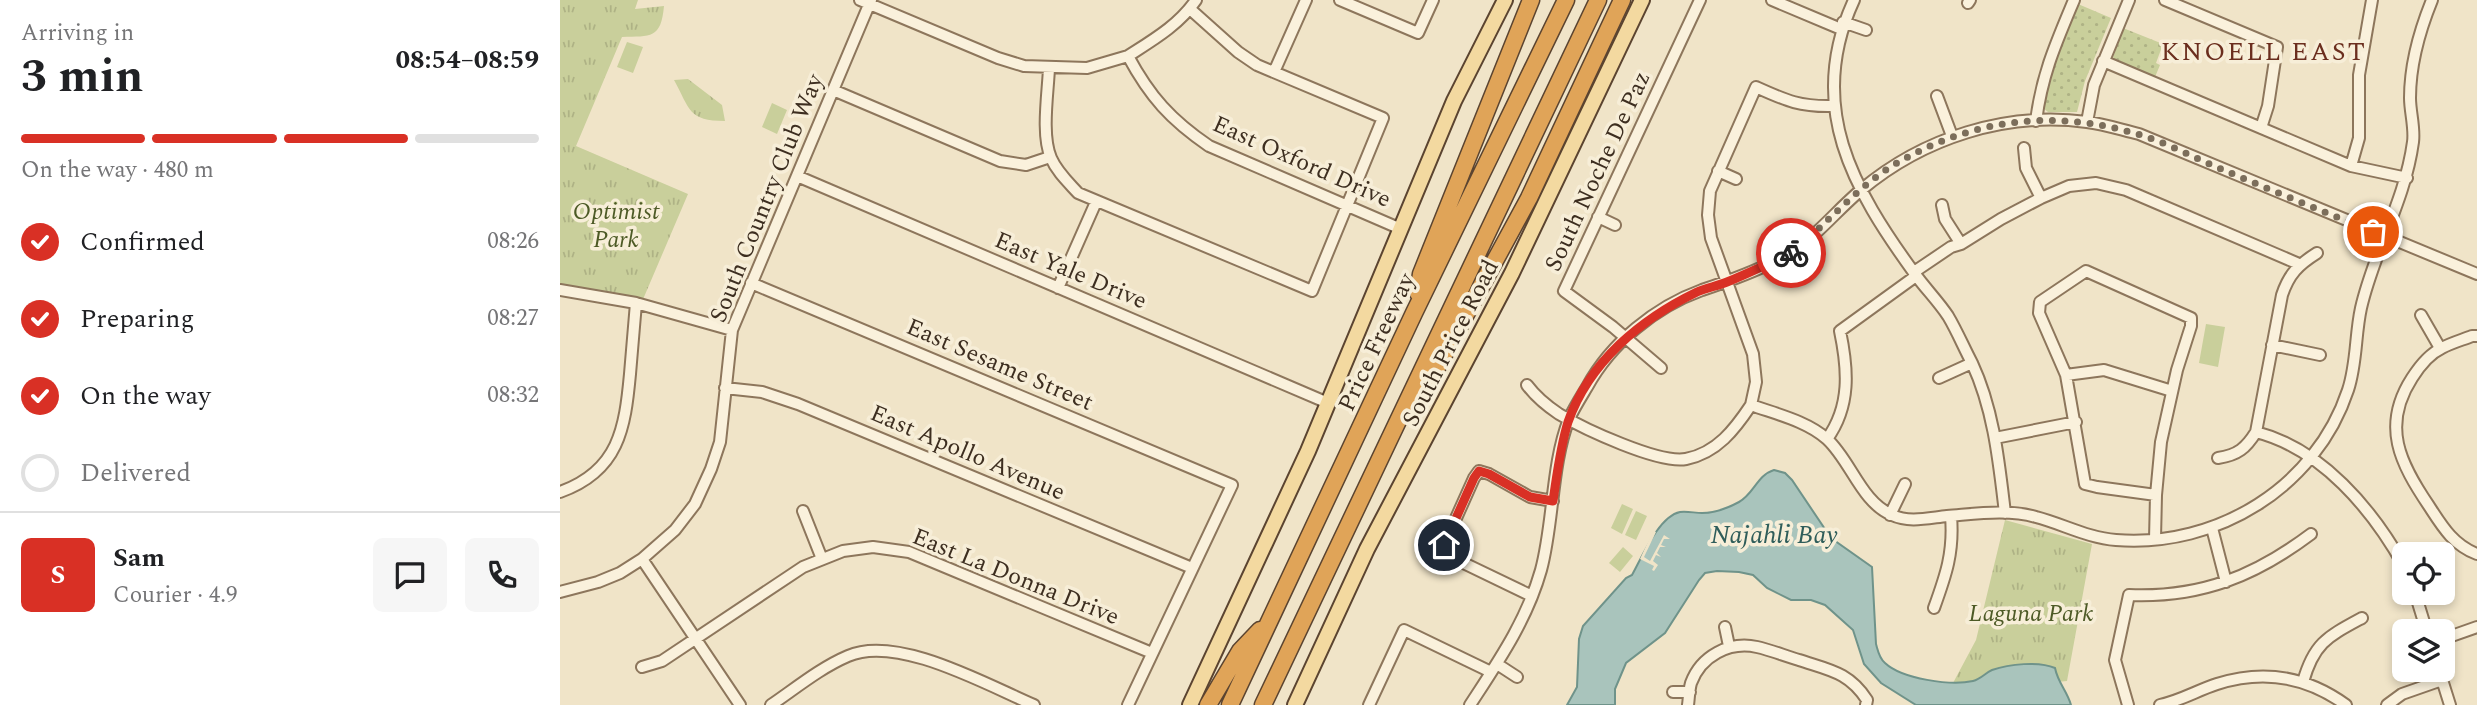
<!DOCTYPE html>
<html lang="en">
<head>
<meta charset="utf-8">
<style>
  :root { --surface:#fff; --page:#f6f6f6; --text:#202124; --muted:#757577; --line:#e0e0e0; --accent:#d93025 }
  body { margin:0; font-family:Spectral,serif; background:var(--page); color:var(--text); height:100vh; display:flex; flex-direction:column; font-size:26px; white-space:nowrap }
  * { box-sizing:border-box; margin:0 }
  p { font-size:23px; color:var(--muted) }
  .icon { flex:none; width:38px; height:38px; fill:none; stroke:currentColor; stroke-width:2; stroke-linecap:round; stroke-linejoin:round }
  .map { position:relative; flex:1; overflow:hidden }
  .details { display:flex; flex-direction:column; background:var(--surface); width:560px }
  .details>* { flex:none }
  .buttons { position:absolute; left:1832px; top:542px; display:grid; gap:14px }
  .buttons a { display:grid; place-items:center; width:63px; height:63px; border-radius:10px; background:var(--surface); box-shadow:0 4px 10px #0003; font-size:35px }
  .pin { position:absolute; display:grid; place-items:center; width:60px; height:60px; color:#fff; margin:-30px; border:4px solid #fff; border-radius:50%; box-shadow:0 2px 7px #0007 }
  .courier { position:absolute; display:grid; place-items:center; width:70px; height:70px; margin:-35px; border:5px solid #d93025; border-radius:50%; background:#fff; color:#222; box-shadow:0 2px 9px #0007 }
  .headline em { font-style:normal; font-weight:700 }
  .headline div { display:flex; flex-direction:column-reverse }
  .headline { display:flex; align-items:center; justify-content:space-between; height:119px; padding:0 21px }
  h1 { font-size:46px; font-weight:700; line-height:52px }
  .bar { display:grid; grid-template-columns:repeat(4,1fr); gap:10px 7px; align-content:center; height:84px; padding:0 21px }
  .bar i { height:9px; border-radius:5px; background:var(--line) }
  .bar .on { background:var(--accent) }
  .bar p { grid-column:span 4 }
  .line { display:flex; align-items:center; gap:18px; padding:0 21px; border-top:2px solid var(--line) }
  .line div { flex:1 }
  .round { display:grid; place-items:center; flex:none; width:74px; height:74px; border-radius:10px; background:var(--page) }
  ol { padding:0 21px; list-style:none }
  li { display:flex; align-items:center; gap:21px; height:77px }
  li p { margin-inline-start:auto }
  li .icon { padding:7px; border-radius:50%; background:var(--accent); color:#fff; stroke-width:4 }
  li:last-child { color:var(--muted) }
  li i { width:38px; height:38px; border:4px solid var(--line); border-radius:50% }
  main { display:flex; flex:1; min-height:0 }
  .map>svg:first-child { display:block }
  .grass { fill:url(#grass-dots) }
  .park { fill:url(#park-tufts) }
  .pitch { fill:#c9cf9b }
  .water { fill:#a9c4bc; stroke:#6f938a; stroke-width:2 }
  .pier { fill:#f0e4c8 }
  .lines { fill:none; stroke-linecap:round; stroke-linejoin:round }
  .minor-casing { stroke:#8d765c; stroke-width:14 }
  .major-casing { stroke:#5b4430; stroke-width:18 }
  .highway-casing { stroke:#5b4430; stroke-width:19 }
  .minor { stroke:#faf1dc; stroke-width:10 }
  .major { stroke:#f3d9a0; stroke-width:14 }
  .highway { stroke:#e0a458; stroke-width:16 }
  .done { stroke:#7c6e5b; stroke-width:7; stroke-dasharray:0 12.6 }
  .route { stroke:#d93025; stroke-width:9 }
  .labels { text-anchor:middle; stroke-width:7; stroke-linejoin:round; paint-order:stroke }
  .street-label { font-size:24px; fill:#3d2e20; stroke:#f7eed8 }
  .park-label { font-size:24px; font-style:italic; fill:#4d5a26; stroke:#f7eed8 }
  .neighbourhood-label { font-size:26px; letter-spacing:2px; fill:#6b2e1e; stroke:#f7eed8 }
  .water-label { font-size:26px; font-style:italic; fill:#2f5d5a; stroke:#f7eed8 }
</style>
</head>
<body>
<main>
<section class="details">
<div class="headline"><div><h1>3 min</h1><p>Arriving in</p></div><em>08:54–08:59</em></div>
<div class="bar"><i class="on"></i><i class="on"></i><i class="on"></i><i></i><p>On the way · 480 m</p></div>
<ol>
<li><svg class="icon" aria-label="check" viewBox="0 0 24 24"><path d="M5 12l5 5 9-10"/></svg>Confirmed<p>08:26</p></li>
<li><svg class="icon" aria-label="check" viewBox="0 0 24 24"><path d="M5 12l5 5 9-10"/></svg>Preparing<p>08:27</p></li>
<li><svg class="icon" aria-label="check" viewBox="0 0 24 24"><path d="M5 12l5 5 9-10"/></svg>On the way<p>08:32</p></li>
<li><i></i>Delivered</li>
</ol>
<div class="line" style="height:126px"><b class="round" style="background:var(--accent);color:#fff">S</b><div><b>Sam</b><p>Courier · 4.9</p></div><a class="round"><svg class="icon" aria-label="chat" viewBox="0 0 24 24"><path d="M4 5h16v11H9l-5 4z"/></svg></a><a class="round"><svg class="icon" aria-label="phone" viewBox="0 0 24 24"><path d="M5 4h4l2 5-3 2q2 4 5 5l2-3 5 2v4C11 20 4 13 5 4z"/></svg></a></div>
</section>
<div class="map">
<svg width="1917" height="705" viewBox="0 0 1917 705">
  <defs>
    <pattern id="grass-dots" width="8" height="8" patternUnits="userSpaceOnUse" patternTransform="scale(1.75)"><rect width="8" height="8" fill="#c9cf9b"/><path d="M2 2h.1M6 6h.1" fill="none" stroke="#aeb285" stroke-width="1.8" stroke-linecap="round"/></pattern>
    <pattern id="park-tufts" width="24" height="20" patternUnits="userSpaceOnUse" patternTransform="scale(1.75)"><rect width="24" height="20" fill="#c9cf9b"/><path d="M3 7l-1-3M5 7V3M7 7l1-3M15 17l-1-3M17 17v-4M19 17l1-3" fill="none" stroke="#aeb285"/></pattern>
  </defs>
  <rect width="100%" height="100%" fill="#f0e4c8"/>
  <path class="grass" d="M1518 4 1551 18 1525 81 1517 112H1488L1483 108C1485 72 1505 37 1518 4Z
    M1563 28 1603 44 1596 63 1600 65 1595 77 1553 58Z"/>
  <path class="park" d="M0 0H78L75 9 104 6C101 39 91 36 62 37L16 146 128 194 81 304 0 290Z
    M128 79 162 105 165 121C128 121 130 109 114 80Z
    M1445 520 1532 544 1507 681 1497 682 1495 668 1474 665 1427 672 1415 681 1393 683 1416 640Z"/>
  <path class="pitch" d="M67 42 83 47 73 73 57 67Z
    M212 103 227 110 217 134 202 127Z
    M1646 324 1665 327 1658 367 1639 363Z
    M1062 504 1073 509 1062 534 1051 528Z
    M1076 511 1087 516 1076 540 1065 535Z
    M1063 547 1073 556 1060 572 1049 563Z"/>
  <path class="water" d="M1214 470 1225 473 1232 480 1271 538 1312 567 1316 644C1318 651 1319 658 1325 663 1342 679 1391 686 1413 681 1421 679 1425 673 1432 670 1449 664 1479 661 1495 668 1498 683 1507 691 1511 705H1356L1321 683 1304 664 1293 630 1265 605 1251 600H1231L1207 588 1193 575 1179 572 1157 571 1145 573 1139 580 1105 633 1066 663 1055 689V705H1007L1017 687 1019 639 1023 626 1066 578 1072 575C1082 557 1099 516 1120 512 1127 511 1135 513 1142 513 1155 513 1168 508 1179 502 1194 494 1197 475 1214 470Z"/>
  <path class="pier" d="M1093 531 1096 532 1084 557 1090 561 1104 535 1110 539H1104L1101 545 1106 547H1100L1097 553 1101 557 1096 555 1093 561 1098 565 1094 571 1092 570 1094 566 1080 559Z"/>
  <g class="lines">
    <defs>
      <path id="minor" d="M300 0 438 58 464 66 527 68 568 56C590 97 611 120 649 146L841 229
        M780 0 858 33 873 0
        M1212 0 1281 29
        M1294 0C1245 106 1293 189 1355 274 1365 288 1378 301 1388 316 1397 331 1404 348 1412 363 1434 410 1439 463 1445 513
        M1605 0 1717 47 1708 106 1701 128
        M1408 3 1410 0
        M1283 22 1306 30
        M568 56C593 40 619 25 636 0
        M1543 61 1791 166 1847 178
        M489 68C488 93 481 135 491 158 497 172 508 182 518 193L752 291 823 118 697 65 678 52 630 9
        M714 72 746 0
        M273 90 440 161 466 165 490 157
        M1377 96 1392 136
        M1476 121C1482 74 1496 43 1514 0
        M1527 122 1534 85 1569 0
        M1464 148 1466 168 1481 198
        M1791 166 1799 138V75L1812 0
        M1158 171 1176 179
        M237 176 768 403
        M1382 205 1385 219 1401 244
        M1038 217 1055 225
        M1354 272 1391 247 1401 244 1441 219 1481 198 1509 186 1536 183 1566 190 1739 264
        M191 283 672 485 568 705
        M498 288 536 202
        M0 290 76 303 172 330
        M1861 315 1880 348
        M1917 336H1912C1902 340 1891 343 1882 348 1869 354 1859 367 1852 378 1821 426 1840 463 1869 506 1882 526 1893 545 1917 554
        M1712 345 1760 355
        M1101 368 1053 327 1004 291 1140 0
        M1506 375 1544 370 1612 391
        M1379 378 1412 363
        M967 385C976 397 987 406 999 414 1024 429 1099 464 1126 459 1157 453 1175 429 1191 405 1216 414 1247 421 1267 439 1291 461 1301 502 1332 515 1349 523 1368 518 1387 516 1415 514 1448 509 1476 517 1503 524 1528 538 1556 540 1657 548 1756 487 1788 390 1797 363 1795 335 1801 308 1814 251 1845 201 1853 142 1855 128 1850 112 1850 98 1850 63 1859 32 1872 0
        M165 388 202 392 238 404 632 568
        M1191 405 1196 382 1193 354 1151 238 1148 215 1150 191 1196 87C1227 101 1240 107 1274 106
        M1696 432C1762 449 1812 509 1844 566
        M1435 438 1516 422
        M1267 439C1291 406 1288 369 1280 331L1356 276
        M1658 458C1678 455 1686 448 1696 432L1722 295C1729 274 1738 265 1757 253
        M0 492C59 471 65 428 70 374 72 350 74 326 76 303
        M243 511 262 559
        M1330 515 1345 484
        M1652 528 1666 582
        M1595 539 1596 495 1601 442 1617 370 1631 326V318L1526 271 1480 302 1479 313 1506 375 1525 484 1537 487 1596 495
        M82 559 180 705
        M0 592 38 582 60 573 82 559 115 530 135 504 151 469 160 442 172 330 311 0
        M1855 593 1867 632
        M972 596 891 557 883 552 884 545 914 478 919 471 929 474 970 497 993 501
        M1374 608C1386 575 1394 552 1391 516
        M1165 627 1169 646
        M1883 639 1917 627
        M937 664 957 677
        M82 667 102 661 243 567 283 551 313 547 349 552 592 653
        M1879 670 1890 705
        M1743 682C1754 643 1767 637 1802 618
        M1113 692H1130
        M211 705C236 688 260 668 288 656 337 634 427 685 474 705
        M809 705 844 630 931 672
        M910 705C938 662 967 620 981 570 994 522 991 465 1009 419 1014 408 1021 397 1027 387 1051 343 1095 307 1142 290 1172 280 1203 269 1230 253 1257 236 1277 210 1301 190 1363 138 1446 111 1527 122 1544 124 1562 130 1579 134L1917 274
        M1128 705C1129 698 1129 690 1131 683 1141 656 1169 641 1197 647 1211 650 1225 656 1239 660 1269 670 1289 672 1307 700L1306 705
        M1568 705 1555 660 1569 595C1641 598 1695 576 1751 534
        M1600 705C1620 701 1638 690 1657 684 1704 669 1746 676 1786 705
        M1827 705 1842 694 1882 680"/>
      <path id="major" d="M630 705 748 451 894 101 945 0
        M735 705 807 549 952 273 1082 0"/>
      <path id="highway" d="M858 293 861 274 971 0
        M861 397 969 198 1062 0
        M648 705 680 651 700 630
        M670 705 854 313 1006 0
        M703 705 1038 0"/>
    </defs>
    <use href="#minor" class="minor-casing"/>
    <use href="#major" class="major-casing"/>
    <use href="#highway" class="highway-casing"/>
    <use href="#minor" class="minor"/>
    <use href="#major" class="major"/>
    <use href="#highway" class="highway"/>
  </g>
  <g class="lines">
    <path class="done" d="M1231 253C1265 226 1295 189 1332 166 1408 120 1491 108 1577 134 1605 142 1633 157 1661 169 1711 190 1762 211 1813 232"/>
    <path class="route" d="M884 545 914 478 919 471 929 474 970 497 993 501C997 475 1000 448 1008 422 1029 362 1081 319 1137 292 1146 288 1157 286 1167 282 1189 273 1210 263 1231 253"/>
  </g>
  <g class="labels">
    <g class="street-label">
      <text transform="translate(742 161) rotate(24)" y="8">East Oxford Drive</text>
      <text transform="translate(1037 171) rotate(-65)" y="8">South Noche De Paz</text>
      <text transform="translate(206 198) rotate(-68)" y="8">South Country Club Way</text>
      <text transform="translate(511 270) rotate(23)" y="8">East Yale Drive</text>
      <text transform="translate(816 342) rotate(-65)" y="8">Price Freeway</text>
      <text transform="translate(890 343) rotate(-63)" y="8">South Price Road</text>
      <text transform="translate(440 364) rotate(23)" y="8">East Sesame Street</text>
      <text transform="translate(408 452) rotate(23)" y="8">East Apollo Avenue</text>
      <text transform="translate(456 576) rotate(22)" y="8">East La Donna Drive</text>
    </g>
    <g class="park-label">
      <text x="56" y="219">Optimist<tspan x="56" dy="28">Park</tspan></text>
      <text x="1471" y="621">Laguna Park</text>
    </g>
    <g class="neighbourhood-label">
      <text x="1704" y="60">KNOELL EAST</text>
    </g>
    <g class="water-label">
      <text x="1214" y="543">Najahli Bay</text>
    </g>
  </g>
</svg>
<div class="buttons">
<a><svg class="icon" aria-label="locate" viewBox="0 0 24 24"><circle cx="12" cy="12" r="6"/><path d="M12 2v4M12 18v4M2 12h4M18 12h4"/></svg></a>
<a><svg class="icon" aria-label="layers" viewBox="0 0 24 24"><path d="M12 4l9 5-9 5-9-5zM3 14l9 5 9-5"/></svg></a>
</div>
<div class="pin" style="left:1813px;top:232px;background:#ea580c"><svg class="icon" aria-label="bag" viewBox="0 0 24 24"><path d="M5 8h14l-1 12H6zM9 8a3 3 0 0 1 6 0"/></svg></div>
<div class="pin" style="left:884px;top:545px;background:#1f2937"><svg class="icon" aria-label="home" viewBox="0 0 24 24"><path d="M3 11l9-7 9 7M6 9v11h12V9"/></svg></div>
<div class="courier" style="left:1231px;top:253px"><svg class="icon" aria-label="bike" viewBox="0 0 24 24"><circle cx="6" cy="16" r="4"/><circle cx="18" cy="16" r="4"/><path d="M6 16l4-8h5l3 8M10 8l3 8H6M13 5h3"/></svg></div>
</div>
</main>
</body>
</html>
